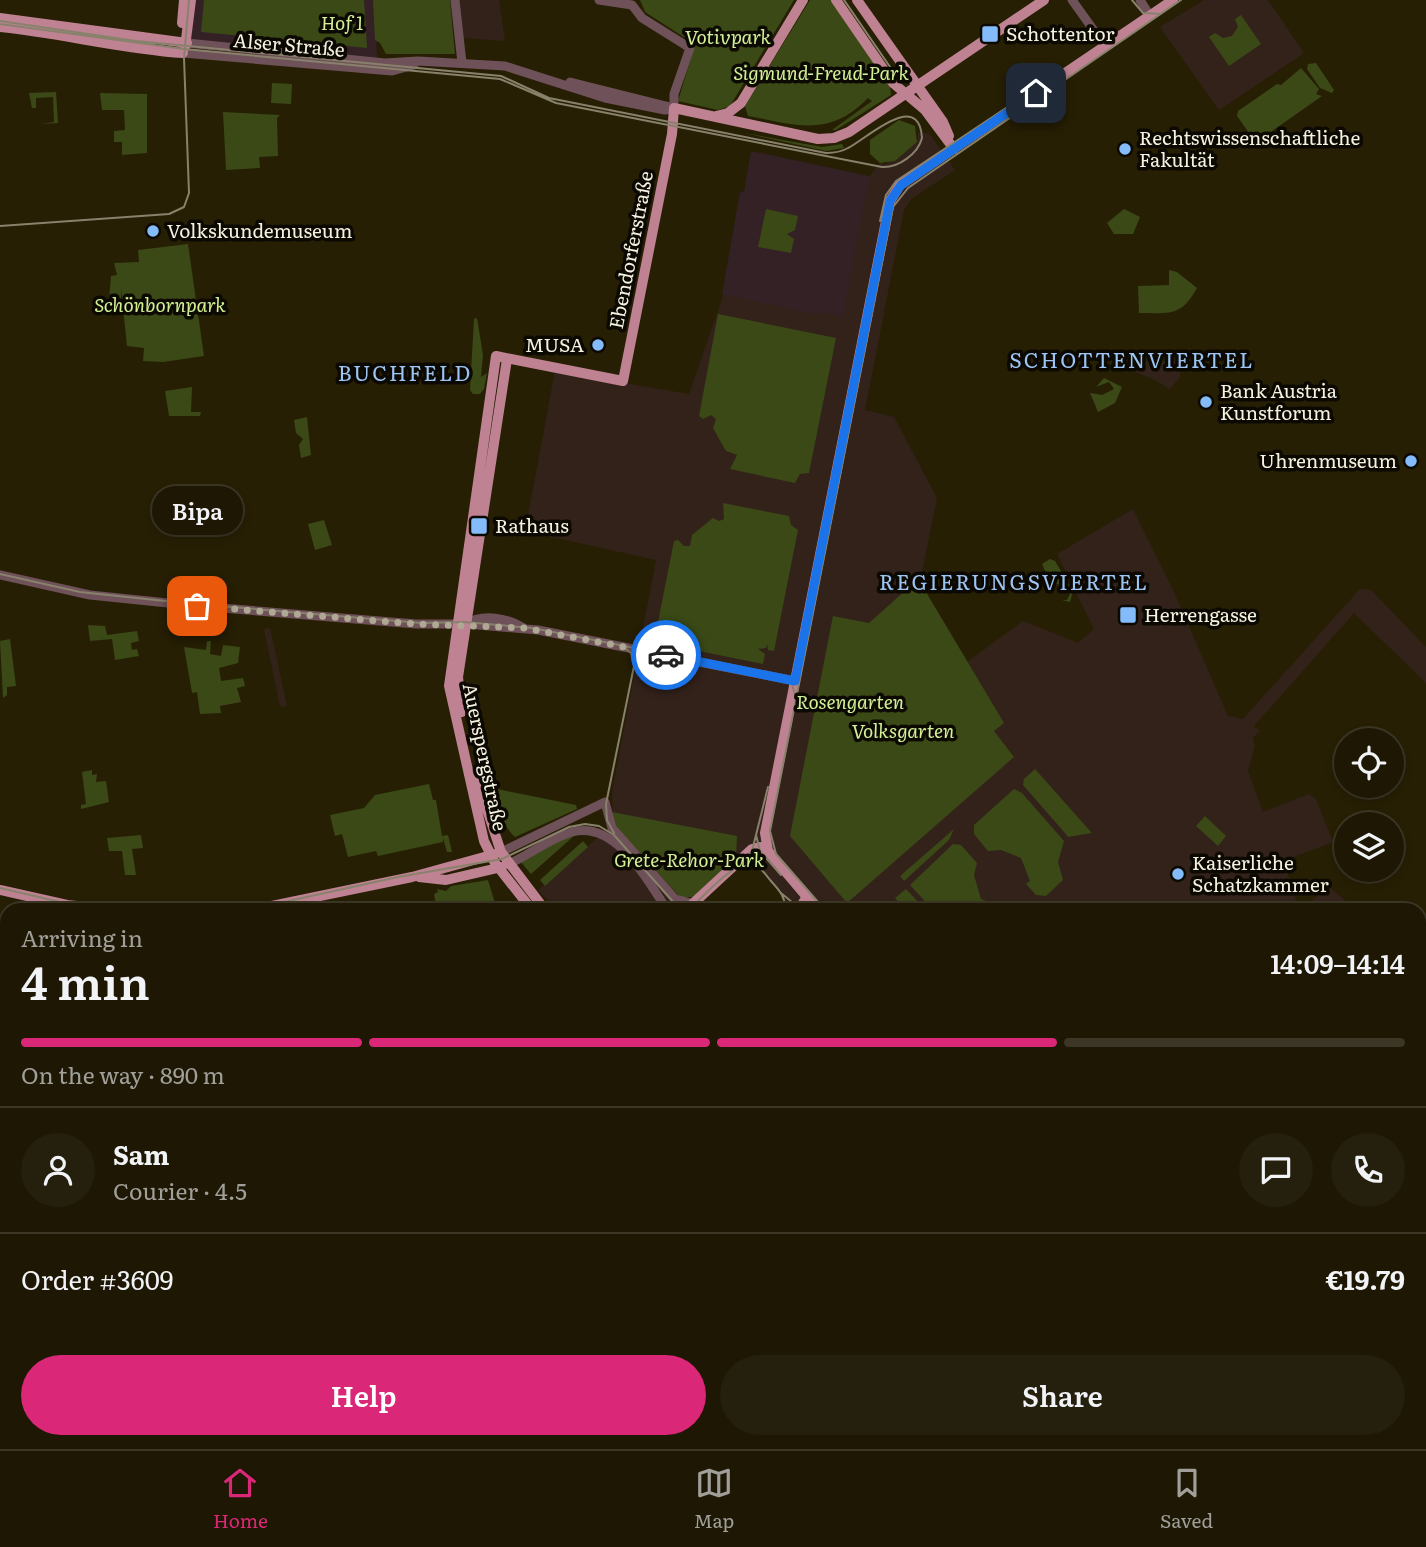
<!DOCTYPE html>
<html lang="en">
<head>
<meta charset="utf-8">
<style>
  :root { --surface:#1d1703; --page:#25200d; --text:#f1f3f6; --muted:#a09f9a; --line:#3b3625; --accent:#db2777 }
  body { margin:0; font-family:Literata,serif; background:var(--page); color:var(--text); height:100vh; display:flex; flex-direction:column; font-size:26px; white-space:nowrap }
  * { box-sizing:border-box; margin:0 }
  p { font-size:23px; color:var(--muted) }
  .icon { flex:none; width:38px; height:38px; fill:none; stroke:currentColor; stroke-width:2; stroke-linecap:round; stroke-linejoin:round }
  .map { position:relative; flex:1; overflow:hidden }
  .drawer { position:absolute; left:0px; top:903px; width:1426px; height:546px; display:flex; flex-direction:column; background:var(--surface); border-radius:21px 21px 0 0; box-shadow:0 4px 10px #0003,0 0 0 2px var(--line) }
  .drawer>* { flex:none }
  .controls { position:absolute; left:1334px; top:728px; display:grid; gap:14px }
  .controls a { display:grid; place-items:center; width:70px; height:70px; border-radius:50%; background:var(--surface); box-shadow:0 4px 10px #0003,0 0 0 2px var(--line); font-size:35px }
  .pin { position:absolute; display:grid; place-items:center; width:60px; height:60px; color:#fff; margin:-30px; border-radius:14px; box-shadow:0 4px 10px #0006 }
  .courier { position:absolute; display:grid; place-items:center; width:70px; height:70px; margin:-35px; border:5px solid #1a73e8; border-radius:50%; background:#fff; color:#222; box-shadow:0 2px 9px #0007 }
  .bubble { position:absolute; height:49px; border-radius:24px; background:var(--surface); box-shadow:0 4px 10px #0003,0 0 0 2px var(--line); font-size:23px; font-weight:600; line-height:49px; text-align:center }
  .head em { font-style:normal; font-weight:600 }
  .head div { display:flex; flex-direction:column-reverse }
  .head { display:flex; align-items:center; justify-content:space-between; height:119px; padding:0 21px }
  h1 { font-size:46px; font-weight:600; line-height:52px }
  .bar { display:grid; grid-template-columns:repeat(4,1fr); gap:10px 7px; align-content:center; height:84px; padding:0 21px }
  .bar i { height:9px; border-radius:5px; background:var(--line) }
  .bar .active { background:var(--accent) }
  .bar p { grid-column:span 4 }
  .line { display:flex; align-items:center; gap:18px; padding:0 21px; border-top:2px solid var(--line) }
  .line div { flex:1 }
  .round { display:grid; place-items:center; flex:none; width:74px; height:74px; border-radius:37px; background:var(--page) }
  .primary-button { display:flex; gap:14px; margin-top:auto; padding:14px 21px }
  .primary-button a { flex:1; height:80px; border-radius:42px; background:var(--accent); color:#fff; font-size:28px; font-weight:600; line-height:80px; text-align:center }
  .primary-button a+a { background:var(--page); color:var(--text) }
  .menu { display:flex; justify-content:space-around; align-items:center; height:98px; border-top:2px solid var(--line); background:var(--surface); font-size:19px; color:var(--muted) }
  .menu a { display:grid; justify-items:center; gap:4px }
  .menu .active { color:var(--accent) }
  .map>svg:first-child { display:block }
  .commercial { fill:#33221a }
  .education { fill:#332126 }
  .green { fill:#3a4916 }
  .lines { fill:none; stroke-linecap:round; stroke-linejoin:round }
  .minor { stroke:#6f5159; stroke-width:9 }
  .major { stroke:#bf8292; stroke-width:10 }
  .tram { stroke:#88826c; stroke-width:2 }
  .done { stroke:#aea894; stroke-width:7; stroke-dasharray:0 12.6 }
  .route { stroke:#1a73e8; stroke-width:9 }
  .poi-dot { fill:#84bcfb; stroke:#0c0902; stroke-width:2.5 }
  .labels { text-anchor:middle; stroke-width:7; stroke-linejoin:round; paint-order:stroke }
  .park-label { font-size:19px; font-style:italic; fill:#d2f196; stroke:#0c0902 }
  .poi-label { font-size:19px; fill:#f6f2e2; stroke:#0c0902; text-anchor:start }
  .street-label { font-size:19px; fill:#f6f2e2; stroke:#0c0902 }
  .neighbourhood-label { font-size:21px; letter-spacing:2px; fill:#9dc5f4; stroke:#0c0902 }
</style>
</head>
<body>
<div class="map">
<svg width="1426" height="1449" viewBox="0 0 1426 1449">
  <rect width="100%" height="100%" fill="#271f04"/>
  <path class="commercial" d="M458 0H499L505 41 463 38Z
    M1204 0H1268L1304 53 1219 110 1160 27Z
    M918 133H929L955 170 911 199 904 210 865 410 894 417 937 498 920 582 967 662 1023 621 1078 643 1094 629 1057 554 1133 509 1174 592 1228 716 1243 719 1360 589 1371 590 1426 647V683L1354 613 1254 726 1260 731 1253 737 1255 746 1248 771 1263 812 1309 794 1316 799 1333 842 1283 861 1299 909 1330 888 1351 905 1348 910H793L786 897 757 863 736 858 666 910H557L538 890 613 824 612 793 656 560 525 531 555 371 689 394 724 293 744 193 760 155 869 177 880 163 886 164 918 139Z
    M1124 361H1180V377L1170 389 1151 378 1124 368Z
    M270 628 287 706 280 707 264 629Z
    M1419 1154 1426 1155V1287L1419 1286Z
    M652 1442H756L746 1449H653Z"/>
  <path class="education" d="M194 0H375L377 60 190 40Z
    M751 151 869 176 843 316 822 312 820 315 722 294 740 192H744Z
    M940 1442H1052L1061 1449H938Z"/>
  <path class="green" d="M204 0H364L367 48 201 32Z
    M373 0H450L455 54H386L380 43 375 40Z
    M640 0H794L730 106 718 110 678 101 694 48 690 41 645 12Z
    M810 0H832L890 86 891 95 836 130H832L872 101 868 98C829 138 797 125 748 116L745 106Z
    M1241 15 1261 44 1229 66 1209 37 1215 33 1223 38 1232 36 1238 27 1235 19Z
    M1316 63 1334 90 1332 93 1320 88 1307 69 1308 64Z
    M1301 68 1319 89 1316 94 1322 96 1258 141 1254 140 1237 116 1238 111 1277 84 1281 85Z
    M272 83 292 84 291 104 271 103Z
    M56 92 58 123 40 124 54 122 53 97 36 98V108H32L29 93Z
    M100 93 147 94V153L122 155V142H114V131L125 130 124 110H102Z
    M223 112 280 115 277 118 278 156 259 157 260 168 226 170Z
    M899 120 915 126 917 142 895 161 880 163 870 154V140Z
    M744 133 822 147 842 144 844 148 826 151Z
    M766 209 798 216 795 230 787 234 794 239 791 253 758 247Z
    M1124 209 1140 217 1133 234H1114L1107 223Z
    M188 244 204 356 163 362 143 361 144 348 127 346 121 288V309L118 300H109L111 276 117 275 114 263 139 262 138 250Z
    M1169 270 1177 272 1197 288C1181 317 1170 313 1139 313L1138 286 1169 285Z
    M718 314 836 338 809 473 800 474 795 483 730 469 737 455 726 451 713 428 716 419 711 415 703 419 699 416Z
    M477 318 483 355 481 377 487 373 484 389 480 394H473L470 390 474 319Z
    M1104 378 1122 387 1115 403 1098 412 1090 393 1102 395 1114 389 1109 382 1096 387Z
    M192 387 191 412H201L200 416H169L165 391Z
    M307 417 311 455 301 458 299 445 303 439 296 433 294 420Z
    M723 503 789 516 791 525 798 530 774 651 768 650 767 644 766 648 758 649 765 654 763 664 654 642 674 541 678 540 684 546H690L692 535 713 518 719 521 724 519Z
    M324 520 332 545 315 550 308 524Z
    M1050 559 1055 561 1073 591 1070 602 1062 600H1067L1070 594 1067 587 1043 580 1046 573 1042 564Z
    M916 581 920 582 1004 723 994 731 1014 757 847 903 790 836 833 616 869 623Z
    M88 625 105 626 107 635 137 631 139 641 131 643 132 650 137 649 139 656 115 660 112 639 90 641Z
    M10 639 16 686 7 687V695L3 698 0 641Z
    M207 641H211L210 654 221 656 223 645 240 647 238 663 219 668 221 681 243 678 245 686 237 688 241 702 220 706 221 713 200 714 197 692 192 693 184 647 206 650Z
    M1035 769 1091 832V833L1068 837 1064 832 1023 785 1024 779Z
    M92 770V775L97 774 96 782 106 781 109 802 81 809V805L86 804 82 772Z
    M429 784 433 800H436L442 836 448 835 452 852H447L443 838V842L378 856 376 851 348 857 342 834 335 836 330 815 364 808 375 795Z
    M492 788 576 805 577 809 515 837C504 828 494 802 492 788Z
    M1014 789 1022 793 1064 841 1058 862 1063 880 1046 896 1036 895 1026 884 1030 881 1021 858 1001 850 988 851 974 834V825Z
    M612 812 737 836 736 858 694 897H680L617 829Z
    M1205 816 1226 836 1218 846 1196 826Z
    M954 829 949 840 904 881 900 876Z
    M573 833 575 835 531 874 520 861Z
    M141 835 143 848 132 849 136 875H125L122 851H109L107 838Z
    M583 841 588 847 545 886 540 880Z
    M953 844 961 845 977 863 974 875 981 899 1001 907 1004 905 1009 910H933L910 885Z
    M488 880 497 910H437L434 894 438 892 437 889 446 891 451 886Z
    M906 889 924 908 923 910H906L895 898Z"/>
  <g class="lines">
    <path class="minor" d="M455 0 462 63
      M599 0 632 5 642 18 690 48 674 94V108
      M1072 0 1105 46
      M1140 0 1150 16
      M187 43 385 63 418 61 505 66 605 98 665 110 674 108
      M183 53 392 71 414 65
      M570 82 674 108
      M0 575 90 595 197 606 416 624H466L538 630 795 681
      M466 624C482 613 508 618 524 628
      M501 852 605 802 612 828 675 899 691 903
      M509 864C529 855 551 838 572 832 616 820 648 881 667 910
      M924 1449 929 1442"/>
    <path class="major" d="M836 0 893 83 925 110 954 149
      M857 0 943 122 949 136
      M0 18 187 43
      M182 23 184 0
      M0 27C61 33 121 49 183 53
      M185 47 191 0
      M716 116 728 113 741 103 803 0
      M462 712 458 677 507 359
      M476 776 501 852 545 910
      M419 877 446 880 502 867
      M0 890 67 905 114 910
      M252 910 412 877 495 854
      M532 910 495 863 484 841 449 686 496 356 623 381 672 134 674 108 818 139 834 138 849 132 1044 0
      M686 910 752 849 760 847 768 851
      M799 910 807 896
      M818 910 768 851 765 833 890 201 900 185 1173 0
      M0 998 7 999
      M0 1121H7
      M1419 1309 1426 1311
      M1419 1319 1422 1329 1419 1343
      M1065 1442 1074 1449
      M1100 1442 1122 1449
      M1367 1442 1390 1449
      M1258 1449 1262 1442
      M1272 1449 1293 1442"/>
    <path class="tram" d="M844 0 899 80
      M1132 0 1143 13 1161 14
      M0 21 136 41 501 76 549 98 826 153C834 153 841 152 848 148 865 140 919 88 922 138 918 154 898 168 882 167L556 103 500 79 184 49 0 24
      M880 221 886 195 896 181 1020 99
      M0 226 169 214 184 207 189 193 184 58 189 0
      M0 574 80 592 184 603 421 623 464 622 532 628 779 676 792 684 796 699
      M614 833 607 820 606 804 634 666 631 653 621 645
      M756 835 760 851 781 875
      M735 869 752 851 768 787
      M0 888 73 905 140 910
      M781 893 793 903H813L823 908
      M692 907C702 897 735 862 749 863 759 864 765 874 771 881 779 890 786 897 785 910
      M247 910 398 877 502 859 569 827 585 824 599 826 614 835 675 904 688 907 698 901
      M825 910 776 854 770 831 893 207 908 188 1181 0
      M1419 1302 1426 1305
      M1419 1316 1426 1324
      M1419 1361 1426 1339
      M0 1369 7 1370
      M1419 1391 1426 1395
      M1394 1449 1395 1442"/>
  </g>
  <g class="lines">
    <path class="done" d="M197 606 416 624 525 628 666 655"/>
    <path class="route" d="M666 655 795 681 890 201 901 185 1036 93"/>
  </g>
  <g class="poi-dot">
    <rect x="981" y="25" width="18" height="18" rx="3.5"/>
    <circle cx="1125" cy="149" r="7"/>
    <circle cx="153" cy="231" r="7"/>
    <circle cx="598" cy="345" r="7"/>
    <circle cx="1206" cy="402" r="7"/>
    <circle cx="1411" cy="461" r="7"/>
    <rect x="470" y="517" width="18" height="18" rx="3.5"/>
    <rect x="1119" y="606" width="18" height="18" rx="3.5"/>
    <circle cx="1178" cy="874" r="7"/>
  </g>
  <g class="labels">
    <g class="park-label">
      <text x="342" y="30">Hof 1</text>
      <text x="728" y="44">Votivpark</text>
      <text x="821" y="80">Sigmund-Freud-Park</text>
      <text x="160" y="312">Schönbornpark</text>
      <text x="850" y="709">Rosengarten</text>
      <text x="903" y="738">Volksgarten</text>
      <text x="689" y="867">Grete-Rehor-Park</text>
    </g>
    <g class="poi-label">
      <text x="1006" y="41">Schottentor</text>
      <text x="1139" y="145">Rechtswissenschaftliche<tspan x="1139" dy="22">Fakultät</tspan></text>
      <text x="167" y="238">Volkskundemuseum</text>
      <text x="584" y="352" text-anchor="end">MUSA</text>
      <text x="1220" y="398">Bank Austria<tspan x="1220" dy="22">Kunstforum</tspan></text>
      <text x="1397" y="468" text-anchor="end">Uhrenmuseum</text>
      <text x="495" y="533">Rathaus</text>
      <text x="1144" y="622">Herrengasse</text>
      <text x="1192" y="870">Kaiserliche<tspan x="1192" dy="22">Schatzkammer</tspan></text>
    </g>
    <g class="street-label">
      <text transform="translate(289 45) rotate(5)" y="7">Alser Straße</text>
      <text transform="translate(631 250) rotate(-79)" y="7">Ebendorferstraße</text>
      <text transform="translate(485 757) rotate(78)" y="7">Auerspergstraße</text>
    </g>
    <g class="neighbourhood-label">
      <text x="1132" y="368">SCHOTTENVIERTEL</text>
      <text x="405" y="381">BUCHFELD</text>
      <text x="1014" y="590">REGIERUNGSVIERTEL</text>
    </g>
  </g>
</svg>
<div class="controls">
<a><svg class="icon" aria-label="locate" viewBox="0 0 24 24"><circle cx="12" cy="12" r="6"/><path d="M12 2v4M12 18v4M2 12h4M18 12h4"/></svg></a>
<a><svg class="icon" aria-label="layers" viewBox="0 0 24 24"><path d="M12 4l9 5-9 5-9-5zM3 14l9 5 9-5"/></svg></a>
</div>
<div class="pin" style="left:197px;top:606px;background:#ea580c"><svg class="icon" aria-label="bag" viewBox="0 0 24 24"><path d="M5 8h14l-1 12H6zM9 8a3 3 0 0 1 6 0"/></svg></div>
<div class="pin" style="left:1036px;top:93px;background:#1f2937"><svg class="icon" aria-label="home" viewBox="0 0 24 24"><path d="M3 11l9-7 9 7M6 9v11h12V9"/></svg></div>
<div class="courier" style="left:666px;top:655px"><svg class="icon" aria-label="car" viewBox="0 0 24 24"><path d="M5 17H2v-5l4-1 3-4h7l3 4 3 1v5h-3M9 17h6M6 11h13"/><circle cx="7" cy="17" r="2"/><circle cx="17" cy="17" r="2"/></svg></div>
<div class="bubble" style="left:152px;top:486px;width:91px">Bipa</div>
<section class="drawer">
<div class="head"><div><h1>4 min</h1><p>Arriving in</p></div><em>14:09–14:14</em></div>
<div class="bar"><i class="active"></i><i class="active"></i><i class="active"></i><i></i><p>On the way · 890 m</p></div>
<div class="line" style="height:126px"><a class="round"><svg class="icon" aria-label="person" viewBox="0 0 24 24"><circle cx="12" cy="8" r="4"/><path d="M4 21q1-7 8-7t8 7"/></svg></a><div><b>Sam</b><p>Courier · 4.5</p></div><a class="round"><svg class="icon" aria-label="chat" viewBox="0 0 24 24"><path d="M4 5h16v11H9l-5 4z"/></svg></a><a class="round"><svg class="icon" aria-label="phone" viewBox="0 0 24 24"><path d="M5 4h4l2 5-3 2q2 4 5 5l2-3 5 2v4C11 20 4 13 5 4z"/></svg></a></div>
<div class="line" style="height:91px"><div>Order #3609</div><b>€19.79</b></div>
<div class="primary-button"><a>Help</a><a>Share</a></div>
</section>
</div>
<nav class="menu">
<a class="active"><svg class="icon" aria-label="home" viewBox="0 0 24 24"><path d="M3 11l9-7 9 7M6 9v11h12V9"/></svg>Home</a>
<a><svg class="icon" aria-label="map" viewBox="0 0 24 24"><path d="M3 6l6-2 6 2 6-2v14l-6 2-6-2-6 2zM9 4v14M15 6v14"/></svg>Map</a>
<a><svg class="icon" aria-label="saved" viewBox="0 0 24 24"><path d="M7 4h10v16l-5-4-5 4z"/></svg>Saved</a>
</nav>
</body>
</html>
